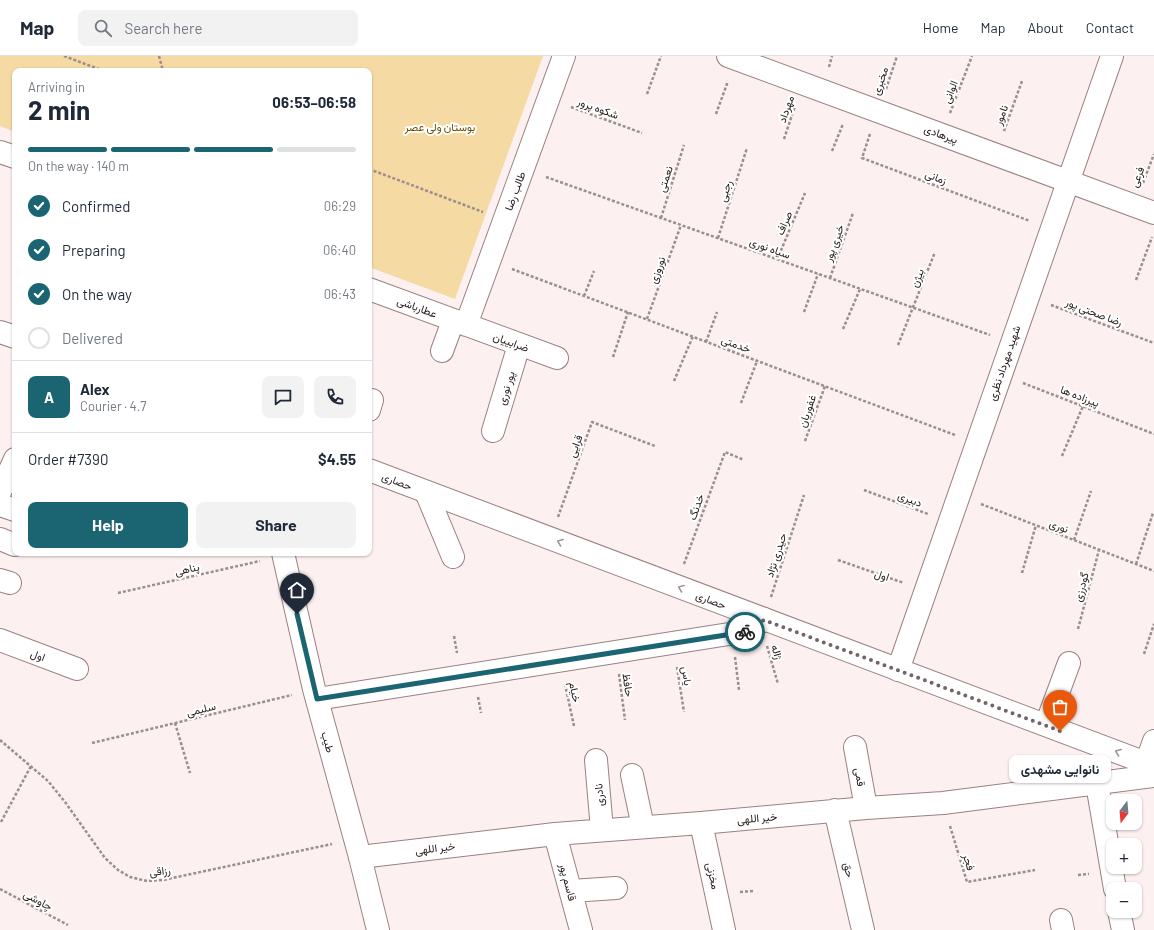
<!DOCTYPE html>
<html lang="en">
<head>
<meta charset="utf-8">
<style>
  :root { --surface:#fff; --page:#f2f2f3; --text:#1f2937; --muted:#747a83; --line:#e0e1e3; --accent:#1b6472 }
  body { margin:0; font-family:Barlow,Vazirmatn,sans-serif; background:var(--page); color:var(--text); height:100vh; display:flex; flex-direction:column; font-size:15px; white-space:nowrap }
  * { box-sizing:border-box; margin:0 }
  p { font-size:13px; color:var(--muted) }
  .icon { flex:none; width:22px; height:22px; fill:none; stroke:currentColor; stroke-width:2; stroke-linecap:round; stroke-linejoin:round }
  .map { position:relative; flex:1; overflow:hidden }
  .drawer { position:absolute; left:12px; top:12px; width:360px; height:488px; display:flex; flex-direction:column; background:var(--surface); border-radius:8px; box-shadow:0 1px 3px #0004 }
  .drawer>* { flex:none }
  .needle { width:26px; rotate:196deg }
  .buttons { position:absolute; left:1106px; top:738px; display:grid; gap:8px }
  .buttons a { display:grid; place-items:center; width:36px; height:36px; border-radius:8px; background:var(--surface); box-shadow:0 1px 3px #0004; font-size:20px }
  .pin { position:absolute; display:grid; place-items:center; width:34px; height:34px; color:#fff; margin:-41px -17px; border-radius:50% 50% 50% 0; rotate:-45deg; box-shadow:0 0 4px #0007 }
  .pin .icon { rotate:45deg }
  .courier { position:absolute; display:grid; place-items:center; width:40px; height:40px; margin:-20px; border:3px solid #1b6472; border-radius:50%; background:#fff; color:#222; box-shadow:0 1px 5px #0007 }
  .bubble { position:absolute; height:28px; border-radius:8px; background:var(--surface); box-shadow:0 1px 3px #0004; font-size:13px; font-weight:700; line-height:28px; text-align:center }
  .head em { font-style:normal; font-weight:700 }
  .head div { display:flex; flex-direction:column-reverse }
  .head { display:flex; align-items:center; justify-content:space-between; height:68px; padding:0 16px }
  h1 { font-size:26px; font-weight:700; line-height:30px }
  .bar { display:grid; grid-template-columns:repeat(4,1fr); gap:6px 4px; align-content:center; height:48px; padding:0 16px }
  .bar i { height:5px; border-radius:3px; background:var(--line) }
  .bar .current { background:var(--accent) }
  .bar p { grid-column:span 4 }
  .line { display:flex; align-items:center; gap:10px; padding:0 16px; border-top:1px solid var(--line) }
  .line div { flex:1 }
  .round { display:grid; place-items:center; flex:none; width:42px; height:42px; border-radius:8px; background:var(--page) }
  ol { padding:0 16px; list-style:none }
  li { display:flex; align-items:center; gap:12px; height:44px }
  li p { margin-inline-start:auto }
  li .icon { padding:4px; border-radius:50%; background:var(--accent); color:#fff; stroke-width:4 }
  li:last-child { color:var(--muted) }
  li i { width:22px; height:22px; border:2px solid var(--line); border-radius:50% }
  .button { display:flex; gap:8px; margin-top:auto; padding:8px 16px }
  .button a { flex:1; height:46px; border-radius:8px; background:var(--accent); color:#fff; font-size:16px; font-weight:700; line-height:46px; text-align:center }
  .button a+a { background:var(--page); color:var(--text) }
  header { display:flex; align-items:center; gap:24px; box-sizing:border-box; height:56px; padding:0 20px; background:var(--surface); border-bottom:1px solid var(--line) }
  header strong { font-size:19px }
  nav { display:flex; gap:22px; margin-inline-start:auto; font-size:14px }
  .search { width:280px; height:36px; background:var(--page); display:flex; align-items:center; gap:10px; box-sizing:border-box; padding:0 14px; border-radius:8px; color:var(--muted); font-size:15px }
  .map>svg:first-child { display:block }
  .green { fill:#f5daa3 }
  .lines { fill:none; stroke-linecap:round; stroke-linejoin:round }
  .minor-casing { stroke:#9b8080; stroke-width:24 }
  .secondary-casing { stroke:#9b8080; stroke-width:24 }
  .path { stroke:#9a8e8e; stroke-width:2.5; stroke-dasharray:3 2; stroke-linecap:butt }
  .minor { stroke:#fff; stroke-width:22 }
  .secondary { stroke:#fff; stroke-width:22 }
  .oneway { stroke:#9d9898 }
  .done { stroke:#716565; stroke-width:4; stroke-dasharray:0 7.2 }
  .route { stroke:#1b6472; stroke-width:5 }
  .labels { text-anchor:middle; stroke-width:4; stroke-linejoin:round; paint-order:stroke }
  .street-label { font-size:11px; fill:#251a1a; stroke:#fff }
  .park-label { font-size:11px; fill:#684d00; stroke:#fff }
</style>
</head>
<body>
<header>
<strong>Map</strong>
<div class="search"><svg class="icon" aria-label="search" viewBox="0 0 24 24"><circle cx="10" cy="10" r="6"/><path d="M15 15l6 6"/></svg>Search here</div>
<nav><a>Home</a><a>Map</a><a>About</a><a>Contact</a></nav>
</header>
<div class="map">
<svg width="1154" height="874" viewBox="0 0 1154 874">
  <rect width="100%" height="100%" fill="#fdf0f0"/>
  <path class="green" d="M0 0H543L455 243 369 211V15H15V76L0 70Z"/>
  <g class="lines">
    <defs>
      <path id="minor" d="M728 0 1154 157
        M0 96 15 101
        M369 233 557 302
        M466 269 564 0
        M442 295 453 265
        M369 354 372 344
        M493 375 519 289
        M0 436 15 403
        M426 436 453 501
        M0 449 15 454
        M0 483 15 489
        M0 524 10 527
        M0 584 77 613
        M898 614 1112 0
        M317 643 748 575 764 563
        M1046 669 1069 607
        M855 691 866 752
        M596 704 602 774
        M1146 707 1154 685
        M632 719 643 771
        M1097 728 1115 833
        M835 754 863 874
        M701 767 724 874
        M555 778 581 874
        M360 801 555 778 701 767 866 752 943 747 1154 720
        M571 835 616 832
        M1119 855 1123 874
        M1061 864 1063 874"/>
      <path id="secondary" d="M0 276 15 281
        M369 414 1154 710
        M283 497 314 633 360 801 378 874"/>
    </defs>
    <use href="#minor" class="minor-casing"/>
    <use href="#secondary" class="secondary-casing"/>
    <path class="path" d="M64 0 104 15
      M159 0 163 15
      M829 11 832 0
      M886 33 897 0
      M647 38 661 0
      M571 51 642 77
      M950 57 972 0
      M716 58 728 25
      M1004 75 1022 25
      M870 78 862 102 1030 165
      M784 83 795 50
      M832 95 843 68
      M369 113 483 156
      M546 121 990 279
      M1143 127 1154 98
      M661 162 684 89
      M718 182 747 92
      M777 204 805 137
      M512 213 955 379
      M830 222 853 157
      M1136 224 1152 181
      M584 240 594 215
      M1051 249 1154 287
      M804 256 818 218
      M647 263 681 169
      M843 273 860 233
      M706 286 717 256
      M898 289 935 196
      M613 301 628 256
      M674 325 693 280
      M1023 327 1154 378
      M741 347 757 305
      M805 385 825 330
      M1062 400 1083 350
      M864 434 928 458
      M981 448 1154 515
      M558 461 592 366 655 390
      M1074 484 1091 435
      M838 504 904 527
      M684 508 725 396 744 404
      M1136 508 1153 457
      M1022 517 1036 469
      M118 537 260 505
      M771 541 804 439
      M1078 573 1099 494
      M454 580 457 597
      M767 590 778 628
      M1144 598 1154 568
      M735 601 739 634
      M677 611 684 656
      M619 618 625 664
      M565 628 574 670
      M478 641 481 657
      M175 667 190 717
      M0 684 48 725 65 746 105 802 118 814 130 821 147 825 163 824 332 788
      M92 687 292 639
      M1 766 31 710
      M950 770 967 826 1035 814
      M1078 819 1089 818
      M0 833 68 869
      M740 836 753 835"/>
    <use href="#minor" class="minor"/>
    <use href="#secondary" class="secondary"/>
  </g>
  <defs><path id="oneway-chevron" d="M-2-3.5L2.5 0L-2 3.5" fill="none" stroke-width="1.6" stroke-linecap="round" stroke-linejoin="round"/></defs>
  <g class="oneway">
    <use href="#oneway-chevron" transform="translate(560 486) rotate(-159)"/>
    <use href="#oneway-chevron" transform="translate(681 532) rotate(-159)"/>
    <use href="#oneway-chevron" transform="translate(1118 696) rotate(-159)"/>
  </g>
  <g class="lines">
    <path class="done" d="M745 576 748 575 764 564 1060 675"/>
    <path class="route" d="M297 558 317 643 745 576"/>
  </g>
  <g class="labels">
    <g class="street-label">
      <text transform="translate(880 25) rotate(-71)" y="4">مخبری</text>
      <text transform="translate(950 36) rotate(-69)" y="4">الوانی</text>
      <text transform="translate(598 52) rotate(20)" y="4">شکوه پرور</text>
      <text transform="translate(786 53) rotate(-71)" y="4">مهرداد</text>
      <text transform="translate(1001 59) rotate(-70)" y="4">نامور</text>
      <text transform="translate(941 78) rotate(20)" y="4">پیرهادی</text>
      <text transform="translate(936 121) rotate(21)" y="4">زمانی</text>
      <text transform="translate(1137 121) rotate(-69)" y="4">فرعی</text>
      <text transform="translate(665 123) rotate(-72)" y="4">نعمتی</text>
      <text transform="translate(515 135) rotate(-70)" y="4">طالب رضا</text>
      <text transform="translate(725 135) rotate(-73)" y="4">رجبی</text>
      <text transform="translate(784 167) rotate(-67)" y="4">صراف</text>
      <text transform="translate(834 187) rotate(-70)" y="4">خیری پور</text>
      <text transform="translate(770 192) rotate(20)" y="4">سیاه نوری</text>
      <text transform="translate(657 214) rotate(-70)" y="4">نوروزی</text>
      <text transform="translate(917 222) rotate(-69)" y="4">بیژن</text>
      <text transform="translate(417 251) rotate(20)" y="4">عطارباشی</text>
      <text transform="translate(1094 256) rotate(21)" y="4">رضا صحتی پور</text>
      <text transform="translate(511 286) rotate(20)" y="4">ضرابییان</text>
      <text transform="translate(736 288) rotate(20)" y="4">خدمتی</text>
      <text transform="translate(1004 307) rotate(-71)" y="4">شهید مهرداد نظری</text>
      <text transform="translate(506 332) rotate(-73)" y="4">پور نوری</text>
      <text transform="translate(1080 340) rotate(21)" y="4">پیرزاده ها</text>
      <text transform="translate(807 355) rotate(-71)" y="4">غفوریان</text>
      <text transform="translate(575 390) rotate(-70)" y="4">قرایی</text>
      <text transform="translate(397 425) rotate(21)" y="4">حصاری</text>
      <text transform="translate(910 443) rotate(21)" y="4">دبیری</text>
      <text transform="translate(696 451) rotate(-70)" y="4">خدنگ</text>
      <text transform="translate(1059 470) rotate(21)" y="4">نوری</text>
      <text transform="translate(776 499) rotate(-72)" y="4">حیدری نژاد</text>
      <text transform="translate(187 513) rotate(-13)" y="4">پناهی</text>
      <text transform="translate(882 519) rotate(19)" y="4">اول</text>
      <text transform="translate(1081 531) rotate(-75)" y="4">گودرزی</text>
      <text transform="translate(711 544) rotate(21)" y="4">حصاری</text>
      <text transform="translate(777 596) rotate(74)" y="4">ژاله</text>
      <text transform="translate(38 599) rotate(21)" y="4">اول</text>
      <text transform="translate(687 620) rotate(81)" y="4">یاس</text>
      <text transform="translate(628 629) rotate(82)" y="4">حافظ</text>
      <text transform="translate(575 636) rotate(78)" y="4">خیام</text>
      <text transform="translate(201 653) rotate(-14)" y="4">سلیمی</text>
      <text transform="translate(328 686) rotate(75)" y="4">طیب</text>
      <text transform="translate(860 721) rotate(80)" y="4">قمی</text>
      <text transform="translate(599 739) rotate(-94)" y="4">نادری</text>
      <text transform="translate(757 762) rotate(-5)" y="4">خیر اللهی</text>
      <text transform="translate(435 792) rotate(-7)" y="4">خیر اللهی</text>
      <text transform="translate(969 806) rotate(73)" y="4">فجر</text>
      <text transform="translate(849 814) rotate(77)" y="4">حق</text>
      <text transform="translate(160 815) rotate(-6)" y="4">رزاقی</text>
      <text transform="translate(713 820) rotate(78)" y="4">مخزنی</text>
      <text transform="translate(568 826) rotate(75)" y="4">قاسم پور</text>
      <text transform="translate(38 844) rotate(28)" y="4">چاوشی</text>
    </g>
    <g class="park-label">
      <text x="440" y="75">بوستان ولی عصر</text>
    </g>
  </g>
</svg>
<div class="buttons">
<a><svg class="needle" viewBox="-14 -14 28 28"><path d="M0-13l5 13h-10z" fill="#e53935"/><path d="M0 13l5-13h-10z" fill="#747a83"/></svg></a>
<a>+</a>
<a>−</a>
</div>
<div class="pin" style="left:1060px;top:675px;background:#ea580c"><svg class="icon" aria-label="bag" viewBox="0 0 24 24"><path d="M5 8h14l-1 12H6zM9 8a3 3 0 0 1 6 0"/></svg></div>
<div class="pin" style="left:297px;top:558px;background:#1f2937"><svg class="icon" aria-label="home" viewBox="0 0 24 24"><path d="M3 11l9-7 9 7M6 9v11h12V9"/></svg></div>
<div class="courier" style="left:745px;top:576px"><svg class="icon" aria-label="bike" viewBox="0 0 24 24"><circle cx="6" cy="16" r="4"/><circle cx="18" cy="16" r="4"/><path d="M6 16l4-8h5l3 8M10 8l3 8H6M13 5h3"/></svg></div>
<div class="bubble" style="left:1009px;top:699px;width:102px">نانوایی مشهدی</div>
<section class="drawer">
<div class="head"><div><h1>2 min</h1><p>Arriving in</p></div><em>06:53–06:58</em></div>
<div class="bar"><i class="current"></i><i class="current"></i><i class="current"></i><i></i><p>On the way · 140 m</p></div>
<ol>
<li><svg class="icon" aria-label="check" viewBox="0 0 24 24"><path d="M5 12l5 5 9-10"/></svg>Confirmed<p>06:29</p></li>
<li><svg class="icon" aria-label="check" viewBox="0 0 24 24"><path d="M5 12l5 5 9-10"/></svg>Preparing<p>06:40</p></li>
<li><svg class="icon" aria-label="check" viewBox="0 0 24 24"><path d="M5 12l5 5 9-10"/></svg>On the way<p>06:43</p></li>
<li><i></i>Delivered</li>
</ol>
<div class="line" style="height:72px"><b class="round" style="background:var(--accent);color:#fff">A</b><div><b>Alex</b><p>Courier · 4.7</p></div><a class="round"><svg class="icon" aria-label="chat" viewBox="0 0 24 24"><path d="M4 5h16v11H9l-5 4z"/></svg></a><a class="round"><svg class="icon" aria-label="phone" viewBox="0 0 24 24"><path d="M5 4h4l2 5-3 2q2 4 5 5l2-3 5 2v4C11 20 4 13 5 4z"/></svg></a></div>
<div class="line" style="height:52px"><div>Order #7390</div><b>$4.55</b></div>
<div class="button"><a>Help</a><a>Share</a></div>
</section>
</div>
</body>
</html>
